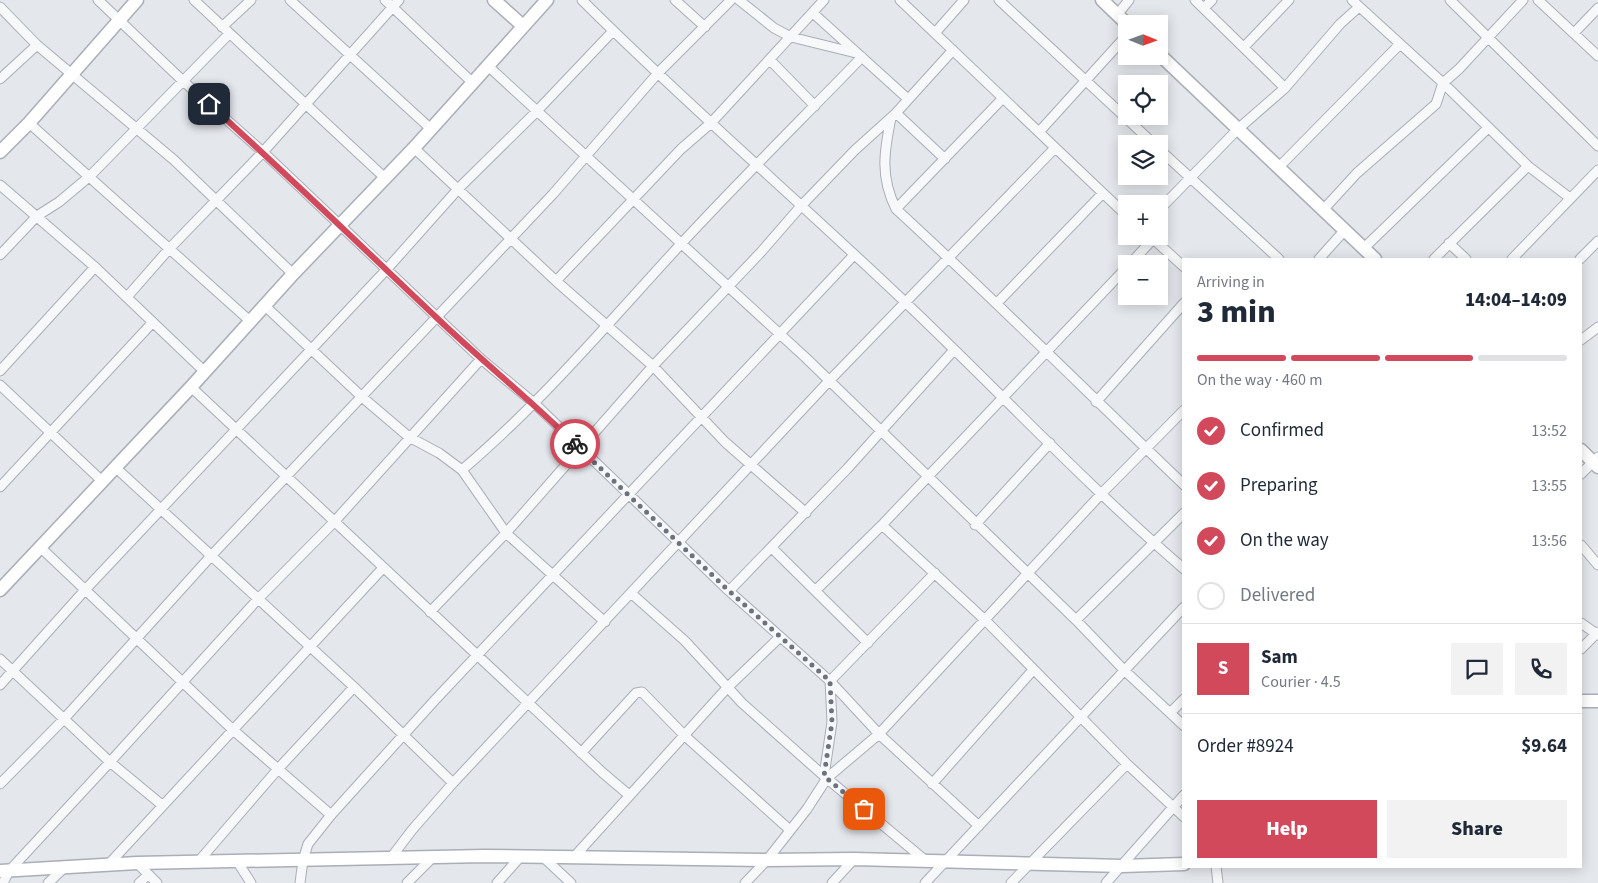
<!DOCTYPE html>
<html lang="en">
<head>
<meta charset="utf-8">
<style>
  :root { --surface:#fff; --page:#f2f2f3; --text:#1f2937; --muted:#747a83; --line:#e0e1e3; --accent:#d1495b }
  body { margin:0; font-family:"Source Sans 3",sans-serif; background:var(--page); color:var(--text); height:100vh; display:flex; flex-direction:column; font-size:19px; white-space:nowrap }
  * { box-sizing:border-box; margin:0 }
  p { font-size:16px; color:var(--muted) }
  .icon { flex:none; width:28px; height:28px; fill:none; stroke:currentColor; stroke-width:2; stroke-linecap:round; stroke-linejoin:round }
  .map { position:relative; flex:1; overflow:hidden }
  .panel { position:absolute; left:1182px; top:258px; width:400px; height:610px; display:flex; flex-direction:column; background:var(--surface); border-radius:0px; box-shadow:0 2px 12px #0003 }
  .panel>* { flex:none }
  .needle { width:32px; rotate:91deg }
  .fabs { position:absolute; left:1118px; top:15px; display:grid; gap:10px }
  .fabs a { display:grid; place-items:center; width:50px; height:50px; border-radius:0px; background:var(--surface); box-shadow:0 2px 12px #0003; font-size:25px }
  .pin { position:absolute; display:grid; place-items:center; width:42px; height:42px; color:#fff; margin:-21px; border-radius:10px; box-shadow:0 2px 8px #0006 }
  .courier { position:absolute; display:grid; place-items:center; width:50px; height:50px; margin:-25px; border:4px solid #d1495b; border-radius:50%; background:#fff; color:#222; box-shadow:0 1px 6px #0007 }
  .head em { font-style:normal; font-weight:800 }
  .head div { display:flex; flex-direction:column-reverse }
  .head { display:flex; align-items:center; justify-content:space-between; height:85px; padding:0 15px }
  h1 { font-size:32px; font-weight:800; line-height:38px }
  .bar { display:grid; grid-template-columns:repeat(4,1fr); gap:8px 5px; align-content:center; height:60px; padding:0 15px }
  .bar i { height:6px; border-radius:4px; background:var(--line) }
  .bar .active { background:var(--accent) }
  .bar p { grid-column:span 4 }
  .line { display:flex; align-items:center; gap:12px; padding:0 15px; border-top:1px solid var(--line) }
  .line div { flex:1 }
  .round { display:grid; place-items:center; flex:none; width:52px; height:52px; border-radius:0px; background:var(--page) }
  ol { padding:0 15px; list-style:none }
  li { display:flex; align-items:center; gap:15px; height:55px }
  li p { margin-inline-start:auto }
  li .icon { padding:5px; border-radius:50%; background:var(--accent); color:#fff; stroke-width:4 }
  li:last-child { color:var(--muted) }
  li i { width:28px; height:28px; border:2px solid var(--line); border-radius:50% }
  .primary-button { display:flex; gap:10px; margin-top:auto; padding:10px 15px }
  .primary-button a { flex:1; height:58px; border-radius:0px; background:var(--accent); color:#fff; font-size:20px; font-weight:800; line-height:58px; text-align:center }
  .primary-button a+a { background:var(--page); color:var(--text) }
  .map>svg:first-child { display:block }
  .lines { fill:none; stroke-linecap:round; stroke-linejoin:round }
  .street-casing { stroke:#a9aeb7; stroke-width:11 }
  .secondary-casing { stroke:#a9aeb7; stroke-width:15 }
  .street { stroke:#f7f8fa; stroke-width:9 }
  .secondary { stroke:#fff; stroke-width:12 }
  .done { stroke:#6c737f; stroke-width:5; stroke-dasharray:0 9 }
  .route { stroke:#d1495b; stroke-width:6 }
</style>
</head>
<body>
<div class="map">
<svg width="1598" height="883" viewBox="0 0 1598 883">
  <rect width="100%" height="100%" fill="#e4e7ec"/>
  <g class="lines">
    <defs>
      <path id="street" d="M98 0 183 81 263 152 481 359 534 403 729 591 830 681 879 734 979 826
        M194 0 385 178
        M290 0 431 129
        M385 0 473 83
        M582 0C686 104 798 200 904 301 998 390 1086 485 1184 569
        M675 0 705 27
        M739 0 774 28 791 37 856 53
        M900 0 1126 215
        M999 0 1154 144
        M1195 0 1285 88
        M1352 0 1443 83 1528 166
        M1450 0 1598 146
        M1538 0 1598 56
        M0 7 37 45 174 160 293 274
        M1204 8 1212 0
        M813 13 908 99
        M1117 15 1129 0
        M222 27 251 0
        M935 33 964 0
        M1574 33 1598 8
        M1244 47 1289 0
        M770 60 815 106
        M488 66 806 358 1076 620 1124 670 1184 726
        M0 79 37 45
        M896 113 945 159
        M891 118C884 152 880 177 896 209 994 299 1088 393 1184 485
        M29 123 250 321
        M1039 132 1126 36
        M414 148 556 281 653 366 725 442 806 513
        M1159 149 1279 259
        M1279 167 1400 44
        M0 185 95 267 205 372
        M896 209 1003 98
        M1159 210 1238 129 1285 88 1340 24 1359 7
        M1323 210 1357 173 1436 104 1443 83 1459 69 1523 0
        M1150 236 1184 267
        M1449 243 1466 259
        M1364 248 1488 128
        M0 255 37 216 59 202 90 176 229 34
        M1319 259 1344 231
        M1434 259 1528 166 1570 198
        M1512 259 1598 170
        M1580 259 1598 241
        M1130 264 1153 239
        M556 281 681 149 711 123 824 0
        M127 297 169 249 263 152 399 0
        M997 303 1102 194
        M264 305 362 397 409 437 439 453 462 470 506 533 605 622
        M1581 340 1598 327
        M0 371 95 267
        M0 385 102 481
        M191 387 603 773 629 795
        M1096 402 1184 303
        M115 467 354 687 453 783
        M462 470C542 402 609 322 680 245 739 181 801 120 862 57
        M1581 474 1598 457
        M0 487 153 322
        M882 525 985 620 1127 764 1184 817
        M975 525 1050 443
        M1581 545 1598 565
        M40 547 232 729 331 815
        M773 549 868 643
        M816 590 882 525 1126 268
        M729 591 847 469 954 350
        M632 594 685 641 742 703 824 776 926 861
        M430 612 506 533 653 366 761 252 801 206 855 150 896 113 953 50
        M1076 620 1184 513
        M1581 623 1598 635
        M1581 649 1598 632
        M0 659 110 762 162 805
        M0 685 85 590 387 269 459 188 536 112 613 31
        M1170 713 1184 699
        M581 753 636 693 642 692 685 736 790 830
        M824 776 832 722 830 681 935 573
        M0 784 63 720 211 556 553 194 658 73 731 0
        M932 784 1033 670
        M542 856 571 883
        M574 857 727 688 780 637
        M390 859 412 830 453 783 829 381 1054 149
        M237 861 251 883
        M198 862 278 769 354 687
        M137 863 157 883
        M107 866 383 568
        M1216 866 1218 883
        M3 883 9 871 110 762 258 599 334 522 481 359
        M48 883 64 868
        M139 883 148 875
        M300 883 303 860 308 844 331 815 435 700 854 255
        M407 883 432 858
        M497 883 521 856
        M745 883 767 860 807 809 827 778 879 734 1102 493 1184 410
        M832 883 854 859
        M925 883 1184 607
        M1011 883 1127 764
        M1106 883 1184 795"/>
      <path id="secondary" d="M494 0 523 26
        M1102 0 1127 24
        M1159 54 1375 259
        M0 152 29 123 137 0
        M1581 450 1598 467
        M0 590 191 387 293 274 414 148 547 0
        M1581 701H1598
        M0 871 137 863 484 856 767 860 854 859 1122 866 1184 864"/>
    </defs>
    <use href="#street" class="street-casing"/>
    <use href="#secondary" class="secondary-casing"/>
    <use href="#street" class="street"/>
    <use href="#secondary" class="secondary"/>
  </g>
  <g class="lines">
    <path class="done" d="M575 444 729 591 830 681 832 722 824 776 864 809"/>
    <path class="route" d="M209 104C287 174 362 247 438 319 483 362 531 400 575 444"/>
  </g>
</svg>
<div class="fabs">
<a><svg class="needle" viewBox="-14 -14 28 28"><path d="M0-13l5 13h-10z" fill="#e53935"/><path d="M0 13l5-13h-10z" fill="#747a83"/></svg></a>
<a><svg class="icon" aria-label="locate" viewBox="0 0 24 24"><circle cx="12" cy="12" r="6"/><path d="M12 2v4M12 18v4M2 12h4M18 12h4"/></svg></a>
<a><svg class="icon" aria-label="layers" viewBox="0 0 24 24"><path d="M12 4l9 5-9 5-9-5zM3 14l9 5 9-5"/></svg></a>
<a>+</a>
<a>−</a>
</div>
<div class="pin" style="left:864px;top:809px;background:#ea580c"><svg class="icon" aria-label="bag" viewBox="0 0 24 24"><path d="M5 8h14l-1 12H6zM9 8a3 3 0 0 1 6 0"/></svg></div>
<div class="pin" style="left:209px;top:104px;background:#1f2937"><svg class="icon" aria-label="home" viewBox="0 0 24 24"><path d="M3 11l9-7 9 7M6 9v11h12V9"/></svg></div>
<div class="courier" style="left:575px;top:444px"><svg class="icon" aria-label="bike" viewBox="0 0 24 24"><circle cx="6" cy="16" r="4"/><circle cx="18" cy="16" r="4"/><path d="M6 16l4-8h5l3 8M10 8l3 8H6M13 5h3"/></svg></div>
<section class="panel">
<div class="head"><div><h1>3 min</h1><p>Arriving in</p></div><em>14:04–14:09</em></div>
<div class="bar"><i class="active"></i><i class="active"></i><i class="active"></i><i></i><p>On the way · 460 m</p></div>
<ol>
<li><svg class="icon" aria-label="check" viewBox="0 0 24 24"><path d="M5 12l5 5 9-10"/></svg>Confirmed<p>13:52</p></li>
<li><svg class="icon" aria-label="check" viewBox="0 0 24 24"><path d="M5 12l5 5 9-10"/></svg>Preparing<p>13:55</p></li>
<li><svg class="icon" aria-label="check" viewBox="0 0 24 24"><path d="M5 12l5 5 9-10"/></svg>On the way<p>13:56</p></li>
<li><i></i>Delivered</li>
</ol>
<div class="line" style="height:90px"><b class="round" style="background:var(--accent);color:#fff">S</b><div><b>Sam</b><p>Courier · 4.5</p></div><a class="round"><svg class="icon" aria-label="chat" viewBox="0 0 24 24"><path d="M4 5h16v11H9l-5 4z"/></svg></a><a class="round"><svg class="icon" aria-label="phone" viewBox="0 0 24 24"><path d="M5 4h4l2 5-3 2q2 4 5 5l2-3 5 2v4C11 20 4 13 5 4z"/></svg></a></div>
<div class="line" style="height:65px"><div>Order #8924</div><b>$9.64</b></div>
<div class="primary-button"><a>Help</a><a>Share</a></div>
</section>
</div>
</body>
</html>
